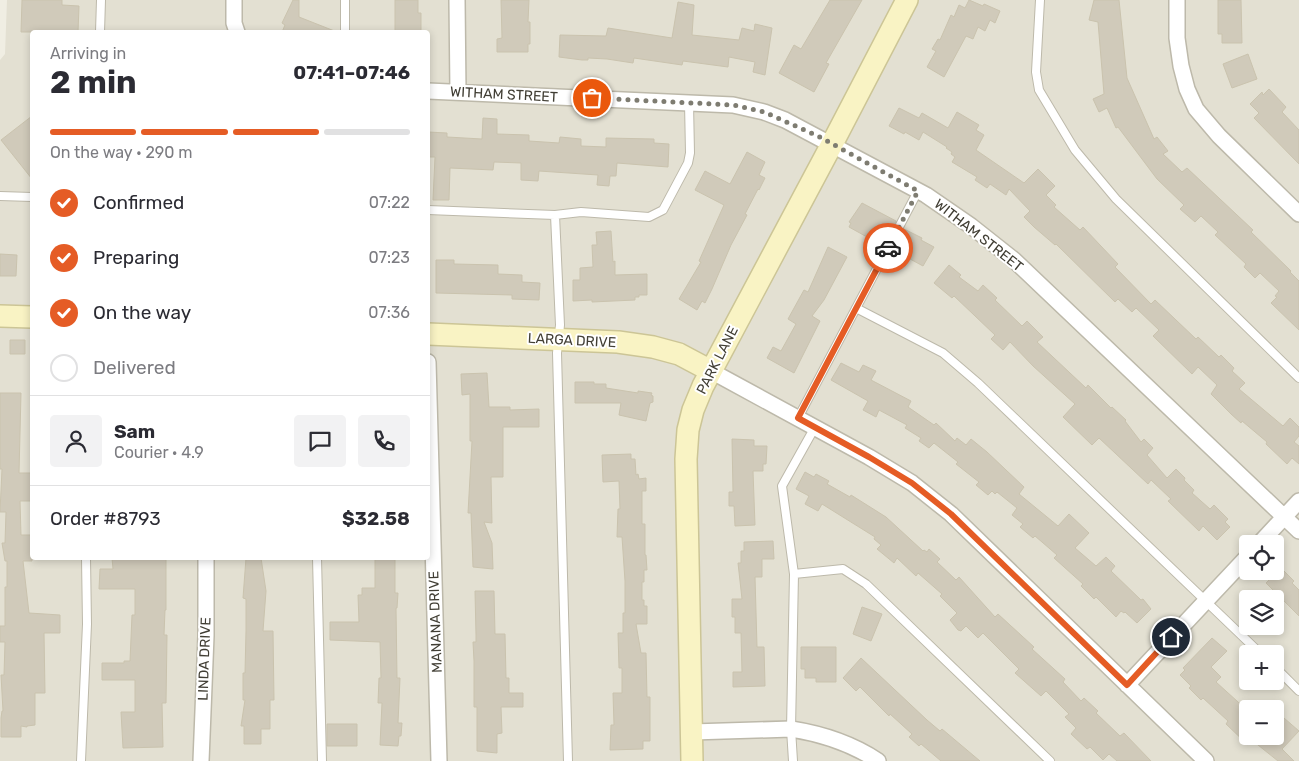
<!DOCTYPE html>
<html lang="en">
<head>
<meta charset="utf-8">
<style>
  :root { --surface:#fff; --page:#f2f2f3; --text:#2b2b33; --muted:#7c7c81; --line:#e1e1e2; --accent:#e55c25 }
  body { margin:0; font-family:Rubik,sans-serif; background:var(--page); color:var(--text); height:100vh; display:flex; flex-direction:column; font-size:19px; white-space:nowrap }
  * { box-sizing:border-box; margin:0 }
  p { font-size:16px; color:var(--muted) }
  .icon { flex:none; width:28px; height:28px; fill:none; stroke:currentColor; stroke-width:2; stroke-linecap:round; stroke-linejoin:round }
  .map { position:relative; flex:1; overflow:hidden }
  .details { position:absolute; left:30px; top:30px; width:400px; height:530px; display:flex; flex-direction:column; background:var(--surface); border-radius:5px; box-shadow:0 2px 8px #0003 }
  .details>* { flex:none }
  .fabs { position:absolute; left:1239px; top:535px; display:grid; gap:10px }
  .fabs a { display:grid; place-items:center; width:45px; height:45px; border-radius:5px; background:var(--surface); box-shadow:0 2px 8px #0003; font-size:25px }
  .pin { position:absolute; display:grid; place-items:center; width:42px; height:42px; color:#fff; margin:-21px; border:2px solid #fff; border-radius:50%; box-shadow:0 1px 5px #0007 }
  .courier { position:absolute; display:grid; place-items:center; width:50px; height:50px; margin:-25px; border:4px solid #e55c25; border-radius:50%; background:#fff; color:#222; box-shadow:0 1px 6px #0007 }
  .head em { font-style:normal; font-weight:700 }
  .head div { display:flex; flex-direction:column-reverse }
  .head { display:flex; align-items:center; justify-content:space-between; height:85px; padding:0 20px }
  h1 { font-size:32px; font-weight:700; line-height:38px }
  .bar { display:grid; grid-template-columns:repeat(4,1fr); gap:8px 5px; align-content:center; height:60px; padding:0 20px }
  .bar i { height:6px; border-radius:4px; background:var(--line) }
  .bar .active { background:var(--accent) }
  .bar p { grid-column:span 4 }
  .line { display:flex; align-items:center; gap:12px; padding:0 20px; border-top:1px solid var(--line) }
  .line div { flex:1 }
  .round { display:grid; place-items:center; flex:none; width:52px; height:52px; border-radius:5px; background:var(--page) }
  ol { padding:0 20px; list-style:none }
  li { display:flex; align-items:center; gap:15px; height:55px }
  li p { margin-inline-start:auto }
  li .icon { padding:5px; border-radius:50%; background:var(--accent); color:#fff; stroke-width:4 }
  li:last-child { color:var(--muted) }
  li i { width:28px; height:28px; border:2px solid var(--line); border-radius:50% }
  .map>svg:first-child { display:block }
  .residential { fill:#e3e0d2; fill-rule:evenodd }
  .building { fill:#d0caba; stroke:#cac3ae }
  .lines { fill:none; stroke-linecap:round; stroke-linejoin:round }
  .lane-casing { stroke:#bdb9aa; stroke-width:10 }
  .street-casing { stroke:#bdb9aa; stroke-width:18 }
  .secondary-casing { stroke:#ccc596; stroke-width:24 }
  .lane { stroke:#fff; stroke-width:8 }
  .street { stroke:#fff; stroke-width:15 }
  .secondary { stroke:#f9f3c4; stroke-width:21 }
  .done { stroke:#7e7c71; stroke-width:5; stroke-dasharray:0 9 }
  .route { stroke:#e55c25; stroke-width:6 }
  .labels { text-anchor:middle; stroke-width:4; stroke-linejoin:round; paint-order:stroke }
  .street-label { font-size:14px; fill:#413e34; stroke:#fff }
</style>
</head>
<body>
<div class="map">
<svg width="1299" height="761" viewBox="0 0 1299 761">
  <rect width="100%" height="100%" fill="#f0eee3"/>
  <path class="residential" d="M7 0H1299V761H0V60L5 54ZM32 32H428V558H32ZM1248 544H1275V571H1248ZM1248 599H1275V626H1248ZM1248 654H1275V681H1248ZM1248 709H1275V736H1248Z"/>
  <path class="building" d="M22 0H62V5L79 6 78 32H21Z
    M293 0H299V17L337 32H282L285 25 282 23Z
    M395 0H418V13H421V32H395Z
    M501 0H529L528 22H530V44H528V52H497V39L502 38Z
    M830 0H862L826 63 829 64 814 92 779 73 794 45 801 49Z
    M969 0 983 6 984 4 1000 11 995 23 990 20 985 31 978 27 973 39 966 36 944 77 927 67 936 51 932 49 938 39 940 40 951 15 954 17 959 5 965 8Z
    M1094 0H1119L1127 78 1154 139 1157 137 1168 151 1163 154 1182 172 1187 168 1253 230 1251 232 1291 271 1290 272 1299 281V330L1271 303 1277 297 1275 296 1279 291 1260 273 1255 278 1244 267 1246 264 1215 235 1218 232 1201 216 1195 222 1180 209 1184 205 1157 179 1118 127 1116 128 1107 108 1099 112 1093 99 1104 94 1098 22 1089 20Z
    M1218 0H1241L1242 43H1222V34H1218Z
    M678 2 694 5 692 35 739 40 742 28 754 31 755 24 772 28 765 75 753 72 755 62 729 57 728 67 683 61 682 65 634 58 633 63 607 59 588 58V60H582L559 57 560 35 606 36 608 28 672 38Z
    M1248 54 1257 79 1232 88 1223 64Z
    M1269 89 1286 107 1282 112 1299 130V164L1254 118 1259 113 1250 104 1262 92 1263 95Z
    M899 108 919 118 922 113 948 128 957 112 979 125 976 130 984 135 976 150 1024 183 1038 169 1055 186 1046 195 1056 205 1054 207 1080 230 1083 227 1118 264 1115 267 1151 304 1155 300 1196 339 1198 337 1219 357 1221 355 1234 368 1232 371 1245 383 1239 389 1283 426 1290 418 1299 427V436L1294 442 1299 446V464L1292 458 1287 464 1266 444 1267 442 1242 421 1241 423 1231 414 1211 394 1217 385 1198 367 1192 374 1153 336 1159 330 1136 308 1132 312 1118 299 1115 302 1056 244 1055 245 1034 227 1024 217 1030 211 1009 189 1006 195 990 184 987 188 975 180 977 177 952 162 955 157 951 154 952 152 946 148 947 147 923 132 919 140 905 132 904 134 889 126Z
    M32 116V179L1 140Z
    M483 118 497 119V134L529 135V141L559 143 560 137 581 139V146L606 147V138L654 139V143L669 144 668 167 617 163 616 176H610L609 186 597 185 598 175 539 171 538 181 521 180V163L494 162 493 170 450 168 449 200H433L435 157H428V132L447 133V137L482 139Z
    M747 152 765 162 759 175 765 178 759 190 758 189 745 214 747 215 731 245 712 289 705 303 702 301 697 310 679 299 701 262 699 261 724 205 695 190 705 171 730 184Z
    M862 203 896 221 888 237 872 228 867 237 849 227 851 223 849 222Z
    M904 229 922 238 921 240 934 247 923 266 899 253 903 245 897 242Z
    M611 231 613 262 615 261V275L647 274V295H639V297H635V300L592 302V300L573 301V280H580V268L593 267 592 245H597L596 232Z
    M828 247 847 257 824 300 812 316 820 321 794 373 767 358 773 347 781 351 796 324 788 319 804 290 808 292Z
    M0 254 17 255 16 276H0Z
    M436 260H454V264L498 265V274L522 275V282L540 283 539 300 512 299V295L436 293Z
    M949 265 961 275 959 277 978 291 983 285 997 298 995 300 1022 326 1027 321 1043 337 1037 342 1086 388 1088 385 1111 408 1112 407 1126 420 1125 421 1141 442 1144 439 1153 448 1147 455 1167 478 1176 469 1185 478 1184 480 1194 490 1192 493 1210 509 1214 505 1228 519 1225 522 1230 527 1217 540 1203 526 1199 531 1168 501 1171 499 1151 480 1148 484 1099 438 1092 445 1063 417 1075 404 1033 366 1010 342 1003 350 991 339 995 335 954 296 952 298 934 283Z
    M10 340H25V354H10Z
    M841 363 859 372 863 365 876 371 871 380 911 401 908 407 934 425 936 423 955 441 957 438 966 445 971 439 987 452 1024 487 1019 494 1058 526 1069 514 1089 533 1075 548 1096 566 1106 557 1115 566 1111 571 1141 600 1143 599 1151 609 1137 623 1125 612 1124 613 1121 611 1116 617 1096 597 1094 599 1081 586 1083 584 1054 558 1057 555 1035 536 1033 538 1020 527 1023 524 1012 515 1017 508 997 492 995 494 992 491 988 495 976 485 979 482 956 464 958 462 934 443 929 448 919 441 921 438 905 428 907 425 879 410 876 417 863 410 868 401 831 380Z
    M487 373 489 407H510V410L539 409V427H503V477H491L492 523 484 522 492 543 493 569 473 567 471 513H468L472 441H470V394L462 395 461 374Z
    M575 382H594V384H606V388L638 393V391L652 393 651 395 653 396V402L650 403 646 421 619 415 621 403H575Z
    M0 393H21L19 473H32V501H20L21 535H32V561H23L29 613 60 615V633H44L45 693H35V725L27 726V727L21 726V737H1V718L2 711H3L1 675H4L5 642H0V626H5V587H7V561H5L2 543H5L6 512H0L2 469H0Z
    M732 439 754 440V446H767L766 464H763V471H753L755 525 735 526 734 506H729V492H733Z
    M631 454V459H635L636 475 638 474 639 479 646 478V491H642V524H645V555H646L647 570H644V582H642V600H644V606H647V624H636L641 653H646L647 697H650V741H643V749L610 750 611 725H614L613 693H622V668H619L618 633H623V613H625V581L622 537H617L618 509H620L619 481 603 482 602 455Z
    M805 472 814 477 816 474 829 481 827 484 850 497 851 495 886 517 923 551 924 550 927 552 929 549 940 559 937 562 956 580 959 577 995 617 998 614 1034 647 1032 649 1065 679 1063 682 1081 701 1084 698 1098 711 1096 713 1120 736 1124 733 1151 761H1117L1109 754 1103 760 1090 747 1087 749 1071 734 1076 728 1065 717 1069 714 1046 691 1041 696 1015 673 1019 669 983 633 978 638 966 626 961 631 958 630 950 620 957 613 940 596 942 594 918 573 916 576 897 558 894 563 877 549 881 545 874 539 875 537 822 504 818 511 805 504 809 496 796 489Z
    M773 541 774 559H762V577H755L757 647H764L765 686 733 687V672H742L741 633H735V617H732V599H742L738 563H741V551H744V542Z
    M112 558H166V610H165L164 635H167L166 703H162L163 747 123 748 121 712H135V680H102V663H124V661H130L132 615H135V589H99L100 569H113Z
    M246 558H261L266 591 263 631H273L274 700H270V729H261V744H244V726H241L245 700H243V673H245L246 631V599L243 598Z
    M375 558H395V593H398L397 608H396L397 678H400L398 723H402L401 736H399L398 746 380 745 382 703H378L379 678H381L380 642 330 640V622H359L358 595H362V588H375Z
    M1281 568 1294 581 1292 583 1299 590V616L1266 583Z
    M475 591H494L495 634H505L506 678H509V693H523V707H501L502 733 497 734V753L477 751V707H474V661L473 642H476V635Z
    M862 607 882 614 871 641 853 634Z
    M1212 638 1227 651 1211 667 1221 677 1216 682 1248 711V736H1275V728L1284 718 1299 731 1282 749 1294 761H1278L1248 737V745L1226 724 1228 721 1203 698 1201 700 1189 688 1191 686 1180 675 1185 670 1183 668Z
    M801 647H836V682H816V678H805V669H801Z
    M861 658 927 720 940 731 942 729 980 761H941L921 744 919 746 909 737 912 734 890 714 889 716 860 687 856 691 843 678Z
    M327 724H357V746H327Z"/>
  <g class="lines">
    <defs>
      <path id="lane" d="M345 0V32
        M1040 0 1036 72 1039 90 1075 150 1116 199 1299 378
        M100 32 101 0
        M0 196 32 197
        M428 210 555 215 581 212 649 217 663 210 688 163 690 153 689 103
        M555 215 560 325 557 353 568 761
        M856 308 943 353 978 383 1261 654
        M798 418 918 191
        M317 558 322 761
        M794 574 782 486 815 427
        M1275 667 1299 691
        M81 761 87 624 86 558
        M793 761 791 729 794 574 843 569 866 584 1050 761"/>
      <path id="street" d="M234 0V23L237 32
        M457 0 458 92
        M1177 0V38L1181 66 1187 89 1196 109 1219 136 1299 214
        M428 91 733 105 764 112 785 120 926 195 971 226 1014 260 1299 531
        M428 362 439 761
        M711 371 869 457 912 483 951 514 1206 761
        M1259 544 1299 501
        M1127 685 1248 556
        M692 732 791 729C823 734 851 743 878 761
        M201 761 206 636V558"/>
      <path id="secondary" d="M0 316 32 317
        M428 334 618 342 653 347 679 354 711 371
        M692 761 686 459 688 430 693 410 703 386 832 144 907 0"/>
    </defs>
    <use href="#lane" class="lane-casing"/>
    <use href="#street" class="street-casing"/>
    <use href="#secondary" class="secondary-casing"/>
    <use href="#lane" class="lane"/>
    <use href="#street" class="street"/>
    <use href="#secondary" class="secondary"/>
  </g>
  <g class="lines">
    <path class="done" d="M592 98 733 105 764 112 818 136 918 191 888 248"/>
    <path class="route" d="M888 248 798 418 869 457 912 483 951 514 1127 685 1171 637"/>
  </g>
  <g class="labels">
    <g class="street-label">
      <text transform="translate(504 94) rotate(3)" y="5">WITHAM STREET</text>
      <text transform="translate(979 235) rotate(38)" y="5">WITHAM STREET</text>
      <text transform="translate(572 340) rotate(3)" y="5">LARGA DRIVE</text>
      <text transform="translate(717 360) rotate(-63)" y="5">PARK LANE</text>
      <text transform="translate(435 622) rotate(-92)" y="5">MANANA DRIVE</text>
      <text transform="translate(204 659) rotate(-88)" y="5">LINDA DRIVE</text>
    </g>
  </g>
</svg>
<div class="fabs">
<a><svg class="icon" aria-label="locate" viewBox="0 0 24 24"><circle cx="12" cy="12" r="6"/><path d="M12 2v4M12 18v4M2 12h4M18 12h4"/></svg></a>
<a><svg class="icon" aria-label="layers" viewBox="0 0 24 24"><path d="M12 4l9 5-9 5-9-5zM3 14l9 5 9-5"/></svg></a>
<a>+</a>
<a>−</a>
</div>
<div class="pin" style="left:592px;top:98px;background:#ea580c"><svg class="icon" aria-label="bag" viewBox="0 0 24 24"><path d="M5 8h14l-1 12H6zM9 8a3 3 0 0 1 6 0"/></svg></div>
<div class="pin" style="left:1171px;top:637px;background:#1f2937"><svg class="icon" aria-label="home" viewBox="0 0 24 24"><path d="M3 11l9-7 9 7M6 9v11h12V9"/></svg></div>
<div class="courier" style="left:888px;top:248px"><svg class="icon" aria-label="car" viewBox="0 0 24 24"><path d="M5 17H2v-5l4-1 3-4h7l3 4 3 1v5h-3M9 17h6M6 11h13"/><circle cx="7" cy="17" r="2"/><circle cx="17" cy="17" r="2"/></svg></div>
<section class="details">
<div class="head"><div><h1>2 min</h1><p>Arriving in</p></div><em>07:41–07:46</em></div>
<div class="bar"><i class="active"></i><i class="active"></i><i class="active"></i><i></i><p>On the way · 290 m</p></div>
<ol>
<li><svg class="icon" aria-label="check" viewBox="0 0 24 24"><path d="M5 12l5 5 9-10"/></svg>Confirmed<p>07:22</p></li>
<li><svg class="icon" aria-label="check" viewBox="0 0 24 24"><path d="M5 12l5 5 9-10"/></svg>Preparing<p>07:23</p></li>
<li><svg class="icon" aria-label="check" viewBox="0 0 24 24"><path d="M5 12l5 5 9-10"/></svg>On the way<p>07:36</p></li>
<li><i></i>Delivered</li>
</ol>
<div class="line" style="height:90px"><a class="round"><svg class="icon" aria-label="person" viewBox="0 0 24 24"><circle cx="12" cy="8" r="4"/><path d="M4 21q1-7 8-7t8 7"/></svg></a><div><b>Sam</b><p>Courier · 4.9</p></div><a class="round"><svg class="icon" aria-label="chat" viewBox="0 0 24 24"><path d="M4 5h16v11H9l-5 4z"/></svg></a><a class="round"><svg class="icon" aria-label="phone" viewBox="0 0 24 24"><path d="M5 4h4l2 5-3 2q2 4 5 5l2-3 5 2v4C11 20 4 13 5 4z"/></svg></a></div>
<div class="line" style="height:65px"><div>Order #8793</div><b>$32.58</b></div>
</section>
</div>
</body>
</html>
